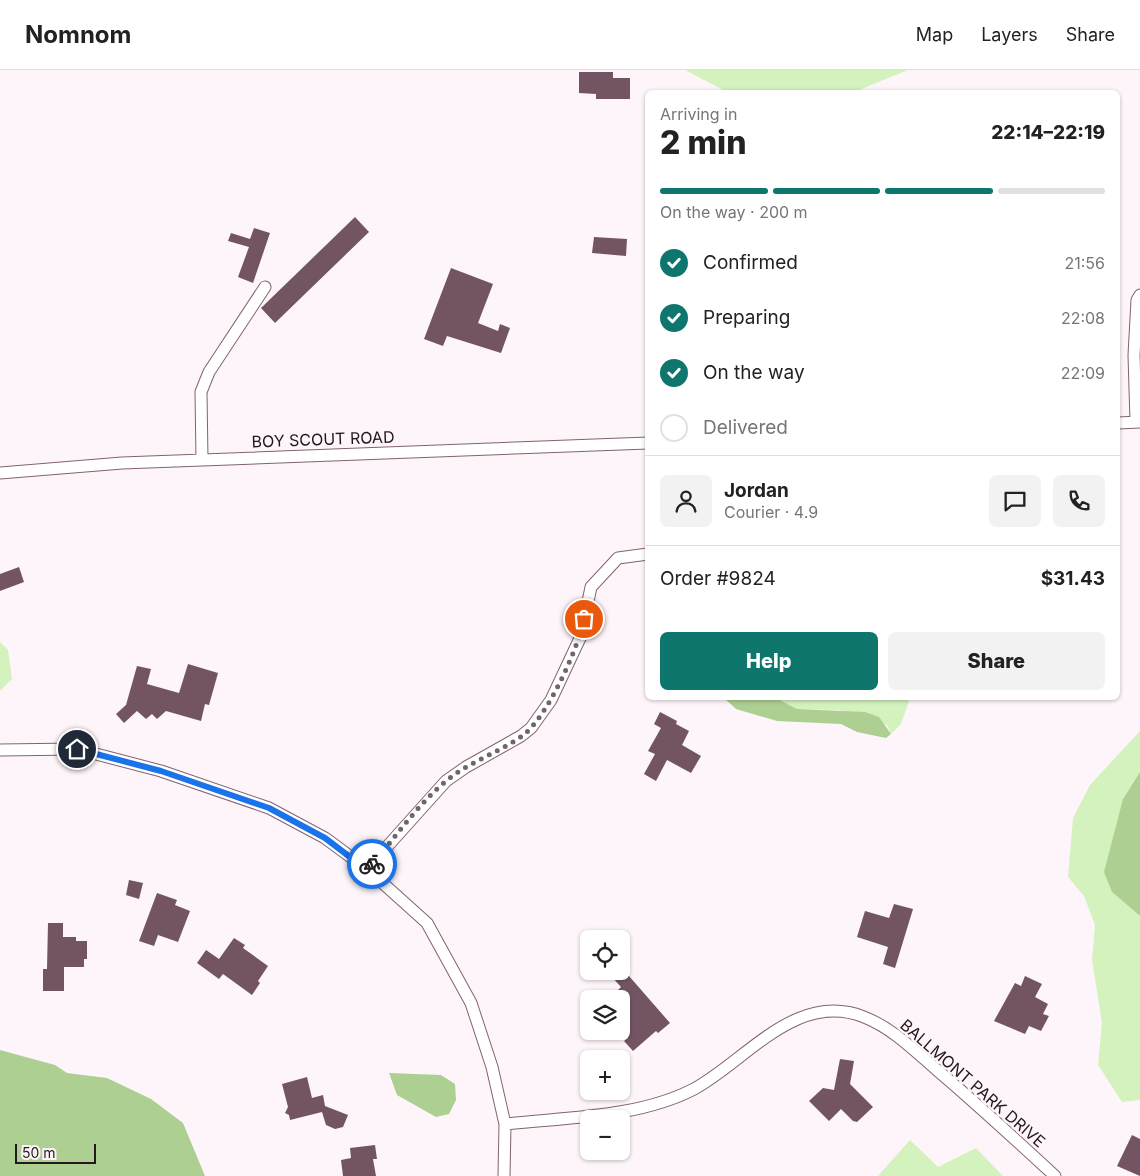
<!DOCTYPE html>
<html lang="en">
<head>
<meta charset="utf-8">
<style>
  :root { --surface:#fff; --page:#f2f2f2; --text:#222; --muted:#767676; --line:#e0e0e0; --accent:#0f766e }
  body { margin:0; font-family:Inter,sans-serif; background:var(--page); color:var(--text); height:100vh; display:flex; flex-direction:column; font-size:19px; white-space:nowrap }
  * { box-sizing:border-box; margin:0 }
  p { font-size:16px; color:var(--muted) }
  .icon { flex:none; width:28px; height:28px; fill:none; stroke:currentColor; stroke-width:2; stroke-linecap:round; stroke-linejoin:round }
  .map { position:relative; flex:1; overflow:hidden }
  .drawer { position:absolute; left:645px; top:20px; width:475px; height:610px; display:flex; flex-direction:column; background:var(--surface); border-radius:8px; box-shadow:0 1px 4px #0004 }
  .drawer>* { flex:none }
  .fabs { position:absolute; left:580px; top:860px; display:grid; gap:10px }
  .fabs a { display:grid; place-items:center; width:50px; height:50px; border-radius:8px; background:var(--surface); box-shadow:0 1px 4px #0004; font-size:25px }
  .scale { position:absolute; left:15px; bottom:12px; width:81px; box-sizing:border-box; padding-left:5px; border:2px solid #24171d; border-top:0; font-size:14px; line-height:18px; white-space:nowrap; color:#24171d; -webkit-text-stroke:4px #fdf5f9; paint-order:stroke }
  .pin { position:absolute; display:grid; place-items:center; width:42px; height:42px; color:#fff; margin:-21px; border:2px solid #fff; border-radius:50%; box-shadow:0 1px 5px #0007 }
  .courier { position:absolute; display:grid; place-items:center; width:50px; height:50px; margin:-25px; border:4px solid #1a73e8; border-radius:50%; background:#fff; color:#222; box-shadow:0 1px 6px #0007 }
  .overview em { font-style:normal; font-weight:800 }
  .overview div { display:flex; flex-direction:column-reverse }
  .overview { display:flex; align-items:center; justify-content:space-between; height:85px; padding:0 15px }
  h1 { font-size:32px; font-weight:800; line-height:38px }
  .bar { display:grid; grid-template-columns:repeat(4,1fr); gap:8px 5px; align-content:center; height:60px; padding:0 15px }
  .bar i { height:6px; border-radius:4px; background:var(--line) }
  .bar .current { background:var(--accent) }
  .bar p { grid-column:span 4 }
  .line { display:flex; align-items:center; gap:12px; padding:0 15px; border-top:1px solid var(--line) }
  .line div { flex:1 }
  .round { display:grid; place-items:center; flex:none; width:52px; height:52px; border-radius:8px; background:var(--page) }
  ol { padding:0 15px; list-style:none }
  li { display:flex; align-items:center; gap:15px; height:55px }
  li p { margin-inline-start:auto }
  li .icon { padding:5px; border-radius:50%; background:var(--accent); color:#fff; stroke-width:4 }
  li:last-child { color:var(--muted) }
  li i { width:28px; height:28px; border:2px solid var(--line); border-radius:50% }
  .action { display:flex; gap:10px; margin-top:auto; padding:10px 15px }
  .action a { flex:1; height:58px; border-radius:8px; background:var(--accent); color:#fff; font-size:20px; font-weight:800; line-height:58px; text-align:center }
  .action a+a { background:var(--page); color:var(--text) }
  header { display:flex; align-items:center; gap:30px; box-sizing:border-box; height:70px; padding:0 25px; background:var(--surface); border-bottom:1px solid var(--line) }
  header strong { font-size:24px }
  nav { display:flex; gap:28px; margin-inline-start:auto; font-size:18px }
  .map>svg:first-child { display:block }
  .green { fill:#d4f2be }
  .water { fill:#adcf92 }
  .building { fill:#735463 }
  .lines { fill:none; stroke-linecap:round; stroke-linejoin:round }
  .minor-casing { stroke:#826272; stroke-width:13 }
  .minor { stroke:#fff; stroke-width:11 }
  .done { stroke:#70656a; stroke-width:5; stroke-dasharray:0 9 }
  .route { stroke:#1a73e8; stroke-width:6 }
  .labels { text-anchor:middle; stroke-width:5; stroke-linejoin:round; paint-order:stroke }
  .street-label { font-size:16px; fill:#24171d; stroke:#fdf5f9 }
</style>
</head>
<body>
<header>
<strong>Nomnom</strong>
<nav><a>Map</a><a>Layers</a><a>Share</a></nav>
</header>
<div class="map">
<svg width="1140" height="1106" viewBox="0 0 1140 1106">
  <rect width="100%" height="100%" fill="#fdf5f9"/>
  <path class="green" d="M685 0H908L854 22H727Z
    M0 572 8 580 12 609 0 621Z
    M776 628H910L901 654 891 664 887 655 839 640 797 639Z
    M1140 661V702L1123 729 1112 822 1140 846V1030L1122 1032 1098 995 1102 953 1092 890 1095 855 1084 826 1068 807 1073 748 1090 715Z
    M910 1070 938 1097 976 1078 1003 1106H878Z"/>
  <path class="water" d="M724 628H776L797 639 865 642 879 647 891 664 886 668 857 662 841 654 777 651 736 639Z
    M1140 702V846L1112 822 1104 802 1123 729Z
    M0 980 55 995 67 1003 107 1008 151 1029 183 1053 205 1106H0Z
    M389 1003 441 1005 455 1014 456 1030 449 1044 436 1047 397 1025Z"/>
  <path class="building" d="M579 2H613V8H630V29H596V24L579 23Z
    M355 147 369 162 275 253 261 238Z
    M254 158 270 163 253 213 238 207 249 177 228 171 231 163 250 169Z
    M594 167 627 169 626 186 592 183Z
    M451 198 493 214 478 253 498 261 500 254 510 258 501 283 447 266 443 276 424 269Z
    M19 497 24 512 0 521V504Z
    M188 594 218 603 209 635 205 634 201 651 166 641 157 649 152 644 146 649 137 641 124 653 116 644 126 635 137 596 151 599 147 614 179 623Z
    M660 642 677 651 676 654 689 661 682 675 701 686 691 703 667 690 656 711 644 704 655 684 648 681 661 658 654 654Z
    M129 810 143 813 139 829 126 825Z
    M157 823 177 830 175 835 190 841 178 872 158 865 154 876 139 871Z
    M894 834 913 839 895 898 883 894 888 877 857 867 865 841 889 848Z
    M48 853H63V867H76V871H87V889H84V897H64V921H43V899H47Z
    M234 868 245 875 243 878 268 896 258 911 260 913 252 925 223 904 219 909 197 893 206 880 219 889Z
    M611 906H629L670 953 658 963 656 961 633 981 624 971 628 968 621 961 623 926 618 920 621 917Z
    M1025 906 1042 914 1035 927 1048 934 1043 944 1049 946 1041 961 1029 956 1025 964 994 951 1015 913 1021 916Z
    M840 989 854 991 850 1014 873 1037 857 1052 853 1051 841 1039 829 1051 809 1031 823 1018 834 1020Z
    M307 1007 312 1028 323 1025 325 1036 348 1045 343 1057 335 1059 326 1055 322 1042 290 1050 289 1045 285 1043 288 1037 282 1014Z
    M1132 1065 1140 1069V1106L1117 1096Z
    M375 1075 377 1089H373L376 1106H343L341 1090 351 1088 350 1078Z"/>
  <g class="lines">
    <defs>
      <path id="minor" d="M1136 352 1134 285 1137 230 1140 225
        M1118 353 1140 352
        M202 390 201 322 209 302 265 217
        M0 403 122 393 648 373
        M0 680 77 679 161 701 269 738 325 768 367 799 427 853 471 933 492 997 505 1054 504 1106
        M367 799 446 711 466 697 521 666 531 658 551 630 581 566 591 517 618 488 648 484
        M505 1054C567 1047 638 1048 694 1019 746 991 796 920 864 947 892 958 914 980 937 1000 977 1034 1016 1070 1055 1106"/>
    </defs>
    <use href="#minor" class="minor-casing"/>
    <use href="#minor" class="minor"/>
  </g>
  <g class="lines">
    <path class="done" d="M372 794C396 767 418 734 446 711 469 692 498 683 522 666 547 648 578 579 584 549"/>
    <path class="route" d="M77 679 161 701 269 738 325 768 367 800 372 794"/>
  </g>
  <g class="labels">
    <g class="street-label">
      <text transform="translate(323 369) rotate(-2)" y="6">BOY SCOUT ROAD</text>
      <text transform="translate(973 1013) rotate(41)" y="6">BALLMONT PARK DRIVE</text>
    </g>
  </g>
</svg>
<div class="fabs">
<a><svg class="icon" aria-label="locate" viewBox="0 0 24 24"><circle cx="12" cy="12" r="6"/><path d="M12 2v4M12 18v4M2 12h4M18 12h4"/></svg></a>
<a><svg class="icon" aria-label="layers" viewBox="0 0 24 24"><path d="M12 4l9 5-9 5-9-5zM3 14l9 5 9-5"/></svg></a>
<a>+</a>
<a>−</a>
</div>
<div class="scale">50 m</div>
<div class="pin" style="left:584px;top:549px;background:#ea580c"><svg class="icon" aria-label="bag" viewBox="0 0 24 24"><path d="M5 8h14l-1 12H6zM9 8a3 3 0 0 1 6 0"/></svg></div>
<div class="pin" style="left:77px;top:679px;background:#1f2937"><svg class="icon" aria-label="home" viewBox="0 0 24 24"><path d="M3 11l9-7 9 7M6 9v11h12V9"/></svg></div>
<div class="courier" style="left:372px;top:794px"><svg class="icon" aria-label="bike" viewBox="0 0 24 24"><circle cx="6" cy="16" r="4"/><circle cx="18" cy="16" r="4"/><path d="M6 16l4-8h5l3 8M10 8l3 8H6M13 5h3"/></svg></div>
<section class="drawer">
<div class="overview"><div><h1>2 min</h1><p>Arriving in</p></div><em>22:14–22:19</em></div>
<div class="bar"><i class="current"></i><i class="current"></i><i class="current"></i><i></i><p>On the way · 200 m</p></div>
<ol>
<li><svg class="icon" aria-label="check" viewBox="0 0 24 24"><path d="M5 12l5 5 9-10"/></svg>Confirmed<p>21:56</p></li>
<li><svg class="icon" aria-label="check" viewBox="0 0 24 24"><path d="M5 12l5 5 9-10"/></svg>Preparing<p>22:08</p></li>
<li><svg class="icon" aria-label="check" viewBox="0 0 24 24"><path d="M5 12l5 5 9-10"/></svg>On the way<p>22:09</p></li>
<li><i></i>Delivered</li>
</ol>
<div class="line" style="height:90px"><a class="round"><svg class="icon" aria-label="person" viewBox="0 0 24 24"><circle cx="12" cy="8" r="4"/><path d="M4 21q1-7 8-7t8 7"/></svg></a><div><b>Jordan</b><p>Courier · 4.9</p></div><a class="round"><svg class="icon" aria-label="chat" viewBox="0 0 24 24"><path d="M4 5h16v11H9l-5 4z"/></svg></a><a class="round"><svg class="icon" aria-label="phone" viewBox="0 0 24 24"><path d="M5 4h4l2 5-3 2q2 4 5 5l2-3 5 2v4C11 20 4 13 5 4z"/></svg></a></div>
<div class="line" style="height:65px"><div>Order #9824</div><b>$31.43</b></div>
<div class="action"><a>Help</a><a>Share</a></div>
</section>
</div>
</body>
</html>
